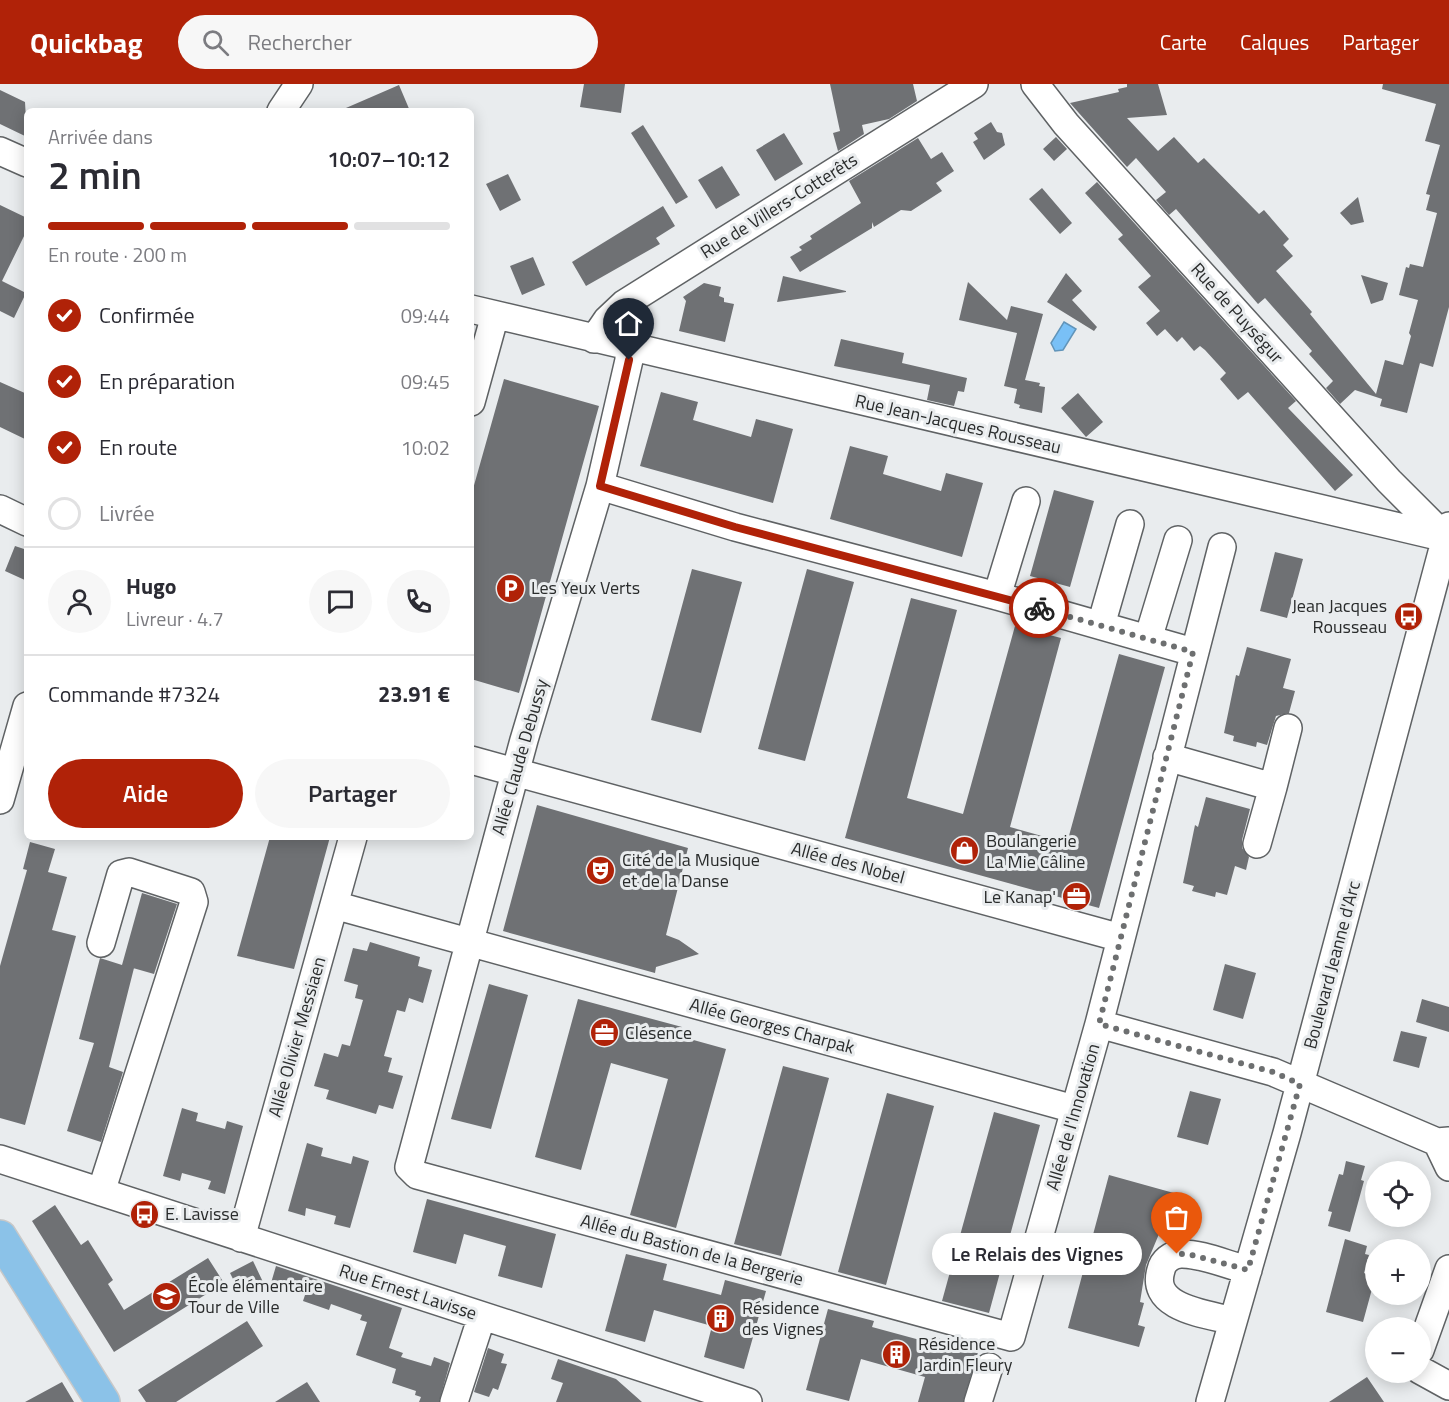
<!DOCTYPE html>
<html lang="fr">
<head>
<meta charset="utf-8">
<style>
  :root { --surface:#fff; --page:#f7f7f7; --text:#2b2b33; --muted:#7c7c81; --line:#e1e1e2; --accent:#b02208 }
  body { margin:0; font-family:"Titillium Web",sans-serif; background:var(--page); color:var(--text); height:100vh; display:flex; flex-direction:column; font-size:22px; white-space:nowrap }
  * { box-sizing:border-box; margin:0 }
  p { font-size:20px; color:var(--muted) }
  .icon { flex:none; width:33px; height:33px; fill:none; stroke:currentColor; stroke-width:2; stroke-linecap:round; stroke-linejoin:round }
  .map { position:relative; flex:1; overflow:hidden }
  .panel { position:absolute; left:24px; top:24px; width:450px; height:732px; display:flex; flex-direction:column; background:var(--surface); border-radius:9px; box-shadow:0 3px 15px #0003 }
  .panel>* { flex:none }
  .fabs { position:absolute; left:1365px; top:1077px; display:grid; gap:12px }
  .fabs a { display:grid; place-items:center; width:66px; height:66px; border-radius:50%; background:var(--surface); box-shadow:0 3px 15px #0003; font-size:30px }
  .pin { position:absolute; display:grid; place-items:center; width:51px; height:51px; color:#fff; margin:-62px -26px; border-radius:50% 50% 50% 0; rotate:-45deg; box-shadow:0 0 6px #0007 }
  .pin .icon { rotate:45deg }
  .courier { position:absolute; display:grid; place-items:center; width:60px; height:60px; margin:-30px; border:4px solid #b02208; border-radius:50%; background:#fff; color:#222; box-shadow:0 2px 8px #0007 }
  .bubble { position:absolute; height:42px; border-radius:21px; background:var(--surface); box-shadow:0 3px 15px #0003; font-size:20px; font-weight:600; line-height:42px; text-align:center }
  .summary em { font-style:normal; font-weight:600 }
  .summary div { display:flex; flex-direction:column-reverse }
  .summary { display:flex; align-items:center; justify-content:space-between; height:102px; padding:0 24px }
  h1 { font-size:39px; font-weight:600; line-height:45px }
  .bar { display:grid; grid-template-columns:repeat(4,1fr); gap:9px 6px; align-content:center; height:72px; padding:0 24px }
  .bar i { height:8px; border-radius:4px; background:var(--line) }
  .bar .active { background:var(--accent) }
  .bar p { grid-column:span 4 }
  .line { display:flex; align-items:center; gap:15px; padding:0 24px; border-top:2px solid var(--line) }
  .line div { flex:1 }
  .round { display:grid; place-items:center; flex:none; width:63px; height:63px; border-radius:32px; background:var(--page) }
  ol { padding:0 24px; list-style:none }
  li { display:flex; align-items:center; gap:18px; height:66px }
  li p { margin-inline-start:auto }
  li .icon { padding:6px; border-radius:50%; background:var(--accent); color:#fff; stroke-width:4 }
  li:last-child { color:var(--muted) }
  li i { width:33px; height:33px; border:3px solid var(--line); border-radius:50% }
  .action { display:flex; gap:12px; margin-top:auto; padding:12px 24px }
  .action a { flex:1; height:69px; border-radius:36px; background:var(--accent); color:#fff; font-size:24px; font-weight:600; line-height:69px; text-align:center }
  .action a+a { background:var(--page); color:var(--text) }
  header { display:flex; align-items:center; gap:36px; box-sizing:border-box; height:84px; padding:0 30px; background:var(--accent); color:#fff }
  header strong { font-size:28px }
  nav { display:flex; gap:33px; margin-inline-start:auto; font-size:21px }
  .search { width:420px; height:54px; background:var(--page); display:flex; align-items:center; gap:15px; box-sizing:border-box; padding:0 21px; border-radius:33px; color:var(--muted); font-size:22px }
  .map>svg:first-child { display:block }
  .water { fill:#79c0f6; stroke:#6194b9; stroke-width:1.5 }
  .building { fill:#6f7174 }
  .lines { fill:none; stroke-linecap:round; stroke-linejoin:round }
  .minor-casing { stroke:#5f6264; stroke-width:30 }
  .major-casing { stroke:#c8c8c8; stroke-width:36 }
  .minor { stroke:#fff; stroke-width:27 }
  .major { stroke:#8bc2e8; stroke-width:33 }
  .done { stroke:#6d6f70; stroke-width:6; stroke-dasharray:0 10.8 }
  .route { stroke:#b02208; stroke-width:8 }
  .labels { text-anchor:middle; stroke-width:6; stroke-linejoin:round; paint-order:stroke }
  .street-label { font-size:18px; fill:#2a2c2c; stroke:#e9ecee }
  .poi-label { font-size:18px; fill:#2a2c2c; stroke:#e9ecee; text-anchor:start }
</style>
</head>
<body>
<header>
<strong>Quickbag</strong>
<div class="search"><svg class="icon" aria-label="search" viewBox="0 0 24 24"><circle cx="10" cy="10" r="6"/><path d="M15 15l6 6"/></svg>Rechercher</div>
<nav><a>Carte</a><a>Calques</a><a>Partager</a></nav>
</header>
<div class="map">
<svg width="1449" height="1318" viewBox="0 0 1449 1318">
  <rect width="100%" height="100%" fill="#e9ecee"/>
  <path class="water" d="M1064 238 1076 245 1063 266 1055 267 1051 259Z"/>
  <path class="building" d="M584 0H625L621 29 580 23Z
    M830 0H913L917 17 889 35 862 41 864 50 838 67 833 49 840 47Z
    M1127 0H1158L1167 31 1127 34 1158 67 1174 53 1198 79 1204 74 1259 130 1264 126 1289 155 1283 161 1293 172 1276 187 1312 228 1310 230 1376 310 1385 276 1403 281 1411 252 1409 249 1418 216 1399 211 1406 183 1409 184 1410 180 1423 183 1437 129 1426 126 1430 111 1426 110 1440 61 1425 57 1436 20 1382 5 1383 0H1449V223L1433 283 1420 279 1407 329 1380 322 1382 315 1355 306 1340 320 1326 304 1333 297 1309 270 1312 267 1265 214 1258 220 1176 125 1169 131 1156 116 1166 108 1136 74 1127 83 1070 19 1119 8 1118 5 1127 3Z
    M399 1 410 27H339Z
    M0 6 25 18 27 53 0 40Z
    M991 38 997 48 1002 49 1005 61 984 76 973 58 978 55 974 49Z
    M643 41 688 113 676 120 631 49Z
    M784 49 803 80 775 97 756 66Z
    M1056 53 1067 65 1054 77 1043 65Z
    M918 54 931 75 942 68 954 87 936 99 942 107 911 127 901 126 874 143 872 138V144L800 188 790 173 802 166 799 163 812 155 810 152 861 119 849 97Z
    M722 82 740 111 716 125 698 96Z
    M508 90 521 116 500 127 486 100Z
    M1097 98 1296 317 1288 324 1353 391 1335 407 1248 308 1238 316 1220 295 1226 289 1205 266 1200 262 1194 267 1182 253 1177 258 1165 245 1157 252 1146 239 1160 227 1138 203 1151 192 1118 155 1123 151 1085 109Z
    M1042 104 1072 139 1060 150 1029 115Z
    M1358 113 1364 138 1351 141 1340 129Z
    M0 121 27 134V146L2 197 26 209 14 234 0 227Z
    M663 122 675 142 656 154 660 160 586 202 572 178Z
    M533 173 545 201 522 211 510 182Z
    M1066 189 1082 207 1072 216 1097 243 1094 247 1047 218Z
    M1361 191 1388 199 1383 216 1371 220Z
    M783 192 846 207V208L777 218Z
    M968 198 1007 236 1011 222 1043 230 1025 296 1040 299 1039 302 1045 303 1042 329 1019 324 1020 321 1014 319 1017 305 1004 302 1017 249 959 236Z
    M704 199 721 203 719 212 724 214V218L734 220 725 258 679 247 686 217 683 213Z
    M841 255 904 269 902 279 967 294 964 308 958 307 954 322 927 316 930 301 834 282Z
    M504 295 599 322 519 609 471 595V412Z
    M0 298 27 310V356L0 343Z
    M661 308 698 318 693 336 751 353 756 335 793 345 773 419 640 382Z
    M1078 309 1103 338 1086 353 1061 324Z
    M850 362 888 372 883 390 941 407 946 389 983 399 962 473 830 435Z
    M1054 406 1094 417 1070 503 1030 492Z
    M15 462 27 466V497L5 487Z
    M1275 468 1303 475 1287 534 1260 527Z
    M692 485 742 498 701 649 651 636Z
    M807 485 854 498 805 677 758 665Z
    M911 514 957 526 907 714 963 730 1015 542 1061 554 1010 743 1067 759 1119 570 1165 583 1099 824 845 754Z
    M1247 563 1291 575 1283 604 1295 607 1289 629 1276 632 1267 661 1257 658 1256 663 1233 657 1234 652 1224 649 1236 591 1239 592Z
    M1206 713 1250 725 1242 756V764L1249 773 1246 786 1235 782 1227 811 1216 808 1215 813 1192 807 1194 802 1183 799 1195 741 1198 743Z
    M537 721 688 764 666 851 679 856 699 870 656 883 655 889 503 847Z
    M270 753H330L294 885 237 872Z
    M30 758 55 765 48 788 67 793 52 846 76 852 25 1041 0 1034V882L27 786 23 785Z
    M142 809 177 820 154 890 126 882 134 884 109 983 123 988 101 1058 67 1047 94 959 79 955 100 874 122 881Z
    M370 858 420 873 418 882 432 886 423 919 409 914 405 928 397 926 384 972 392 974 388 988 403 992 393 1025 379 1021 376 1030 326 1015 329 1006 314 1002 324 969 338 973 342 960 350 962 363 916 355 914 358 901 344 897 353 864 367 867Z
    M1225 880 1256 889 1243 935 1213 926Z
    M489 900 528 911 491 1045 451 1035Z
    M578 915 682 943 679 952 726 965 676 1144 630 1131 668 995 611 979 581 1086 535 1073Z
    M1422 915 1449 923V948L1416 938Z
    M1401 947 1427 953 1419 984 1393 977Z
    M783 982 829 994 781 1172 734 1160Z
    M1190 1007 1221 1015 1208 1061 1177 1053Z
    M887 1009 934 1022 886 1201 838 1188Z
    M182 1024 198 1029 196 1037 225 1045 227 1037 243 1042 225 1110 208 1105 211 1097 182 1089 180 1097 163 1092Z
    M994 1028 1040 1041 989 1229 942 1217Z
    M307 1059 323 1064 321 1072 351 1080 353 1072 369 1077 350 1144 334 1140 336 1132 306 1124 305 1132 288 1127Z
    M1346 1077 1365 1082 1361 1096 1364 1097 1350 1148 1328 1142 1332 1128 1328 1127 1339 1090 1343 1091Z
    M1109 1091 1181 1111 1175 1131 1169 1130 1163 1151 1159 1150 1146 1181 1140 1218 1144 1219 1138 1241 1145 1243 1139 1263 1068 1244Z
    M427 1115 556 1150 542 1204 498 1192 506 1162 464 1150 456 1180 413 1168Z
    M55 1121 81 1161 88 1156 113 1196 108 1200 124 1226 208 1174 224 1199 114 1268 32 1137Z
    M1345 1155 1367 1162 1365 1170 1369 1171 1364 1189 1375 1194 1363 1238 1326 1228Z
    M626 1170 667 1180 663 1196 721 1211 725 1196 766 1207 744 1285 704 1273 712 1242 654 1226 645 1258 605 1247Z
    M253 1177 263 1198 240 1209 230 1189Z
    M276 1182 402 1224 389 1264 403 1269 401 1273 431 1282 434 1273 450 1279 439 1318H419L421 1313 415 1311 416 1307 392 1299 396 1285 356 1271 367 1238 360 1236 362 1231 331 1220 329 1226 303 1217 305 1211 271 1199Z
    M828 1225 874 1237 872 1243 931 1259 933 1253 979 1265 963 1318H918L925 1293 861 1275 849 1317 806 1306Z
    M247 1237 263 1262 176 1318H146L138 1306Z
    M488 1264 504 1270 501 1279 507 1280 498 1306 493 1304 489 1313 474 1308Z
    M558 1275 616 1295 642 1318H556L563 1299 551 1295Z
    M1367 1293 1384 1318H1329Z
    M62 1298 74 1318H25Z
    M307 1298 320 1318H275Z"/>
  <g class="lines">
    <defs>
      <path id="minor" d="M1035 0 1066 40 1389 397 1446 454
        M281 27 299 0
        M0 67 27 79
        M471 225 1446 454
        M594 255 607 236 624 220 974 0
        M629 263V276L600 402 524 656 409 1083 417 1091 1011 1253 1099 940 1222 463
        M471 318 495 231
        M600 402 735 443 997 512 1193 568
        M0 425 27 438
        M997 512 1026 417
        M1101 541 1130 440
        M1148 555 1178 456
        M1167 673 1273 703 1288 644
        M471 676 1121 854
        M0 716 27 622
        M1257 760 1273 703
        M334 821 1074 1025
        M1099 940 1273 988 1437 1058 1449 1057
        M1437 1058 1449 1083
        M0 1075 748 1318
        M101 1108 194 818 191 808 129 788 121 790 101 859
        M241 1154 353 753
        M1233 1237C1208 1230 1149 1225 1161 1186 1163 1177 1171 1171 1180 1170 1201 1169 1227 1181 1248 1186
        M1420 1266 1449 1185
        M1420 1286 1449 1302
        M454 1318 482 1232
        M978 1318 989 1283
        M1210 1318 1287 1049 1449 442"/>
      <path id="major" d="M0 1153 103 1318"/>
    </defs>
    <use href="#minor" class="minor-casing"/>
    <use href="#major" class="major-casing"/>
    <use href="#minor" class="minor"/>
    <use href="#major" class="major"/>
  </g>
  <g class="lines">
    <path class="done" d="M1039 524 1193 568 1099 940 1273 988 1300 1000 1248 1186 1188 1170H1177"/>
    <path class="route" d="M629 276 600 402 735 443 1039 524"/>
  </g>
  <defs>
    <symbol id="parking-disc" viewBox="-11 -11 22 22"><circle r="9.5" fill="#b02208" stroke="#e9ecee"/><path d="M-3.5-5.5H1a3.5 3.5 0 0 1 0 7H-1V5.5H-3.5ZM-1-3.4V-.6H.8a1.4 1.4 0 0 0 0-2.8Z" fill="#fff"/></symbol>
    <symbol id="bus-disc" viewBox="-11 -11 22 22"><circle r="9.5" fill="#b02208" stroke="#e9ecee"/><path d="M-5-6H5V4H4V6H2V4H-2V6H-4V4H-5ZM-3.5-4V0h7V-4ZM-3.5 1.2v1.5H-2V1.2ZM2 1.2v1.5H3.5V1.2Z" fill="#fff"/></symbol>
    <symbol id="shop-disc" viewBox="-11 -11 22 22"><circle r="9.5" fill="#b02208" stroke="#e9ecee"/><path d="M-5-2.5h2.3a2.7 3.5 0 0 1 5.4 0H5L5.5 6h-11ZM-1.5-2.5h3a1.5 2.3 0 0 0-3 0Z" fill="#fff"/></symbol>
    <symbol id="theatre-disc" viewBox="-11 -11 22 22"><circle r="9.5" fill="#b02208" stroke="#e9ecee"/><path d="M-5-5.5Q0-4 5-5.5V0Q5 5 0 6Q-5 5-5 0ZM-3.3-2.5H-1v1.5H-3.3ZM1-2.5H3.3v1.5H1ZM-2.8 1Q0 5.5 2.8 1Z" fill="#fff"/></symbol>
    <symbol id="office-disc" viewBox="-11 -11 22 22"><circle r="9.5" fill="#b02208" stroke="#e9ecee"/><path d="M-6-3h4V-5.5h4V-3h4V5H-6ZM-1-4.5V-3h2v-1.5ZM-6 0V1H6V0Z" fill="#fff"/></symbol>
    <symbol id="school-disc" viewBox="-11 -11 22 22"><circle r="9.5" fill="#b02208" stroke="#e9ecee"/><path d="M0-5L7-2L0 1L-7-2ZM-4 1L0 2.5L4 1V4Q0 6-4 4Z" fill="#fff"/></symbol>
    <symbol id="building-disc" viewBox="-11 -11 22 22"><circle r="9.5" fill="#b02208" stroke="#e9ecee"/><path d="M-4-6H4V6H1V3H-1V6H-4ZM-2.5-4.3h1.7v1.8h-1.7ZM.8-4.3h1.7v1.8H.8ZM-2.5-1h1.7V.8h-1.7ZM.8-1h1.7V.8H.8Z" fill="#fff"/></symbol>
  </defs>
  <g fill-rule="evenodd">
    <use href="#parking-disc" x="494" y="488" width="33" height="33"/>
    <use href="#bus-disc" x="1392" y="516" width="33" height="33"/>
    <use href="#shop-disc" x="948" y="750" width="33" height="33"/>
    <use href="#theatre-disc" x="584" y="770" width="33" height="33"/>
    <use href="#office-disc" x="1060" y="796" width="33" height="33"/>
    <use href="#office-disc" x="588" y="932" width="33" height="33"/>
    <use href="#bus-disc" x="128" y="1114" width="33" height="33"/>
    <use href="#school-disc" x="150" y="1196" width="33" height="33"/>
    <use href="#building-disc" x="704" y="1218" width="33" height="33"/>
    <use href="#building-disc" x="880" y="1254" width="33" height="33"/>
  </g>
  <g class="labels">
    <g class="street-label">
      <text transform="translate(779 122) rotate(-32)" y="6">Rue de Villers-Cotterêts</text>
      <text transform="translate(1237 229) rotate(48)" y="6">Rue de Puységur</text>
      <text transform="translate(958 340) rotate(13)" y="6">Rue Jean-Jacques Rousseau</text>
      <text transform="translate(520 673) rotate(-74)" y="6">Allée Claude Debussy</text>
      <text transform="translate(848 779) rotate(15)" y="6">Allée des Nobel</text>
      <text transform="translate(1332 881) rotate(-75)" y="6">Boulevard Jeanne d'Arc</text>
      <text transform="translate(772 942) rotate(15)" y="6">Allée Georges Charpak</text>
      <text transform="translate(297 953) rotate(-74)" y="6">Allée Olivier Messiaen</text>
      <text transform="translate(1073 1033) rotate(-74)" y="6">Allée de l'Innovation</text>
      <text transform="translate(692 1166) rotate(15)" y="6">Allée du Bastion de la Bergerie</text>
      <text transform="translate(408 1208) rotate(18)" y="6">Rue Ernest Lavisse</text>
    </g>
    <g class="poi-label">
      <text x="531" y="510">Les Yeux Verts</text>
      <text x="1387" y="528" text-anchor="end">Jean Jacques<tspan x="1387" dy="21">Rousseau</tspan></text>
      <text x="986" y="763">Boulangerie<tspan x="986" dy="21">La Mie Câline</tspan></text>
      <text x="622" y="782">Cité de la Musique<tspan x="622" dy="21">et de la Danse</tspan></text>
      <text x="1056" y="819" text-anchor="end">Le Kanap'</text>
      <text x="625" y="955">Clésence</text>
      <text x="165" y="1136">E. Lavisse</text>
      <text x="188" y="1208">École élémentaire<tspan x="188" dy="21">Tour de Ville</tspan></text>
      <text x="742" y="1230">Résidence<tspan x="742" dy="21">des Vignes</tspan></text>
      <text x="918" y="1266">Résidence<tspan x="918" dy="21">Jardin Fleury</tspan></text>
    </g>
  </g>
</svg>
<div class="fabs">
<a><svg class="icon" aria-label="locate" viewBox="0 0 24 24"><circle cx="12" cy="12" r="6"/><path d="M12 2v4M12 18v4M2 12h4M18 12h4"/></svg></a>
<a>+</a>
<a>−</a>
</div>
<div class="pin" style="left:1177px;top:1170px;background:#ea580c"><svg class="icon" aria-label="bag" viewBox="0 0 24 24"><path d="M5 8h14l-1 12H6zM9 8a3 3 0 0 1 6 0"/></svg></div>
<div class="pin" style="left:629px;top:276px;background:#1f2937"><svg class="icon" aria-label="home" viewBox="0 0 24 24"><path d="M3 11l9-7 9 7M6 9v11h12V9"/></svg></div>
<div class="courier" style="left:1039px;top:524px"><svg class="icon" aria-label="bike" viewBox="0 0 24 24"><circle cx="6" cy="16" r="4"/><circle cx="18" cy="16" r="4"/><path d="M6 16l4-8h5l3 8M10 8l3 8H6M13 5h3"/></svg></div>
<div class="bubble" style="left:932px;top:1149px;width:210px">Le Relais des Vignes</div>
<section class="panel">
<div class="summary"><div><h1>2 min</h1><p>Arrivée dans</p></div><em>10:07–10:12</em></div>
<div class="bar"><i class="active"></i><i class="active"></i><i class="active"></i><i></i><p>En route · 200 m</p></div>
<ol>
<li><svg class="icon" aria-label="check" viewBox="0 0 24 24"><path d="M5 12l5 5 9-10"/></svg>Confirmée<p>09:44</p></li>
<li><svg class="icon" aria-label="check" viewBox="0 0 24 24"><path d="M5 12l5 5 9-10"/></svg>En préparation<p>09:45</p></li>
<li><svg class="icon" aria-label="check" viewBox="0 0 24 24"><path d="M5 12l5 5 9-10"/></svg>En route<p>10:02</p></li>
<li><i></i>Livrée</li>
</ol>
<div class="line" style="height:108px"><a class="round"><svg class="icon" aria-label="person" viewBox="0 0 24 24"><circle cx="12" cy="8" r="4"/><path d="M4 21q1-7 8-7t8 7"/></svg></a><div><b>Hugo</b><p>Livreur · 4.7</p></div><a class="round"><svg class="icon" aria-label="chat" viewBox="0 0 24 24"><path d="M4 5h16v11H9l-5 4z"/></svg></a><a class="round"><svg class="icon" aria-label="phone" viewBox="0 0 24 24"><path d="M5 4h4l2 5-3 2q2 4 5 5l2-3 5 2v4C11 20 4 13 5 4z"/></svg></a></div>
<div class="line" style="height:78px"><div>Commande #7324</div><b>23.91 €</b></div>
<div class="action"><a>Aide</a><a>Partager</a></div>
</section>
</div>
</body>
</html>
